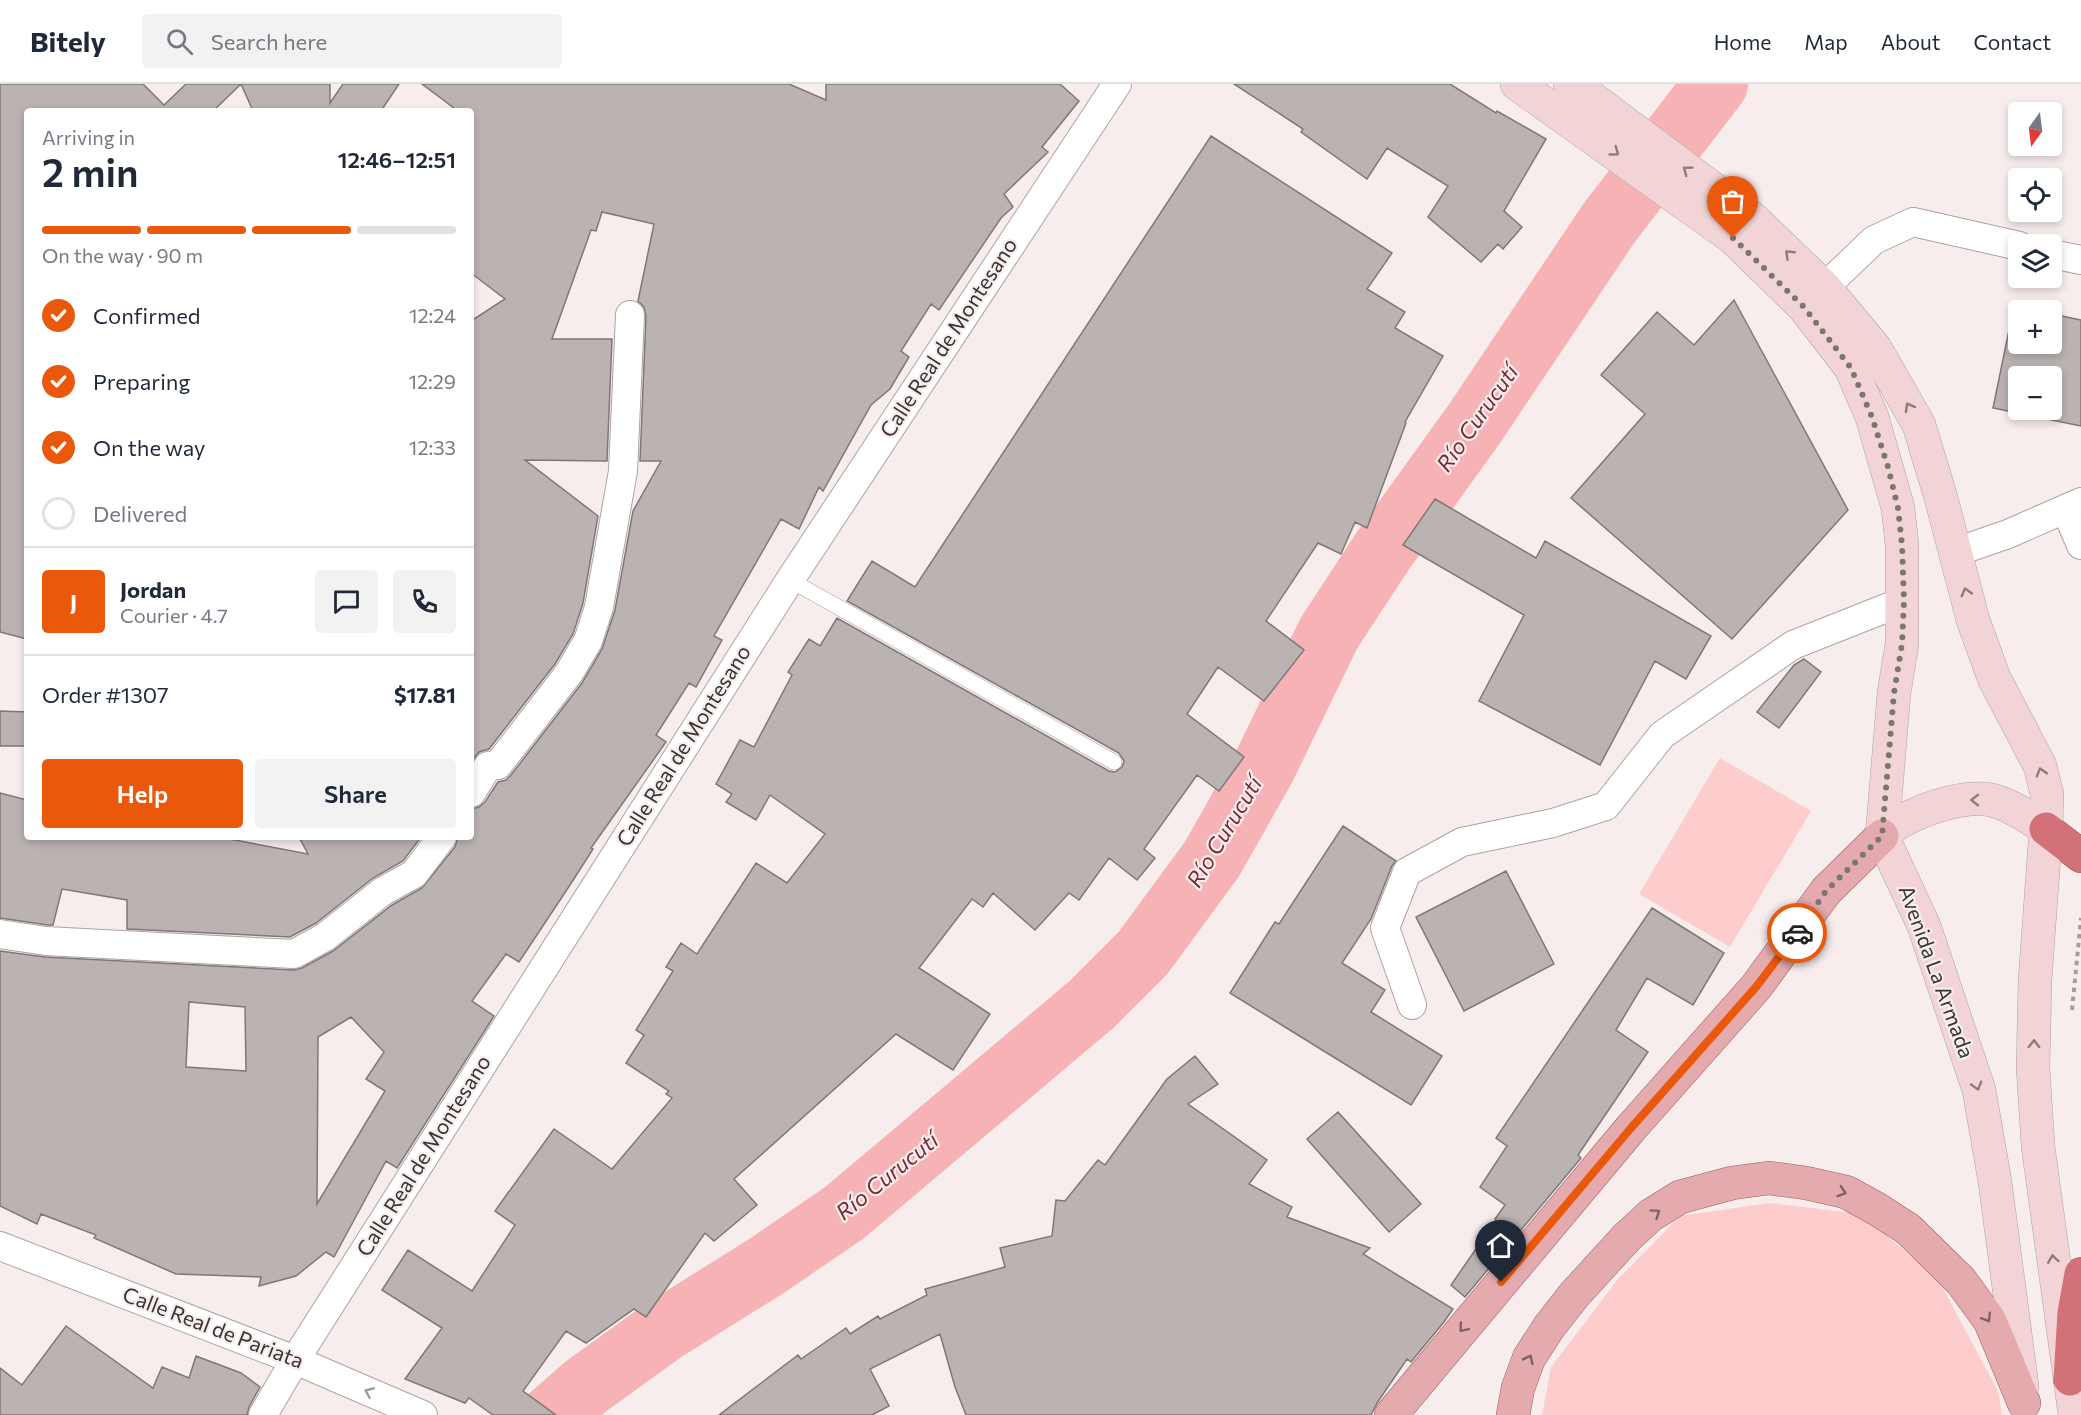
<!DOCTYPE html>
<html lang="en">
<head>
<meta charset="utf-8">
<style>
  :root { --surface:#fff; --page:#f2f2f3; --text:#1f2937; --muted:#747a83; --line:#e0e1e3; --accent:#ea580c }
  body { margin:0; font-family:Commissioner,sans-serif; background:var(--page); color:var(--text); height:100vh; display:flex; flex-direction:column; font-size:22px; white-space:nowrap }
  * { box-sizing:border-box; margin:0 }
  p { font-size:20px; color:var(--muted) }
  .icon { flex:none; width:33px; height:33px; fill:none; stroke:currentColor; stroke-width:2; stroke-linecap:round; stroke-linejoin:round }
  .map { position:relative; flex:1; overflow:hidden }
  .panel { position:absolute; left:24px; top:24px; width:450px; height:732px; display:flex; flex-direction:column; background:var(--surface); border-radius:6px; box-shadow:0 3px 9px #0003 }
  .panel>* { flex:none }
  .needle { width:39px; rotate:194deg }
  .controls { position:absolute; left:2008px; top:18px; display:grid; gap:12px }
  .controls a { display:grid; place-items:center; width:54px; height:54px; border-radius:6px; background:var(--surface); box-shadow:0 3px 9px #0003; font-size:30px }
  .pin { position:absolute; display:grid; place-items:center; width:51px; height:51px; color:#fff; margin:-62px -26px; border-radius:50% 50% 50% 0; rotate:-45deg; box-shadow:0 0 6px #0007 }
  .pin .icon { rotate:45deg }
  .courier { position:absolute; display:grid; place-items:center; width:60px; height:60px; margin:-30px; border:4px solid #ea580c; border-radius:50%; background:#fff; color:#222; box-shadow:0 2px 8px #0007 }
  .overview em { font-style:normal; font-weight:600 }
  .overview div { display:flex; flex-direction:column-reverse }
  .overview { display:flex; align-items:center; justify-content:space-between; height:102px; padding:0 18px }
  h1 { font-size:39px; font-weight:600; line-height:45px }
  .bar { display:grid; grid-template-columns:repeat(4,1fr); gap:9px 6px; align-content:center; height:72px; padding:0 18px }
  .bar i { height:8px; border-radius:4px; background:var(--line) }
  .bar .selected { background:var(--accent) }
  .bar p { grid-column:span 4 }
  .line { display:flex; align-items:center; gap:15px; padding:0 18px; border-top:2px solid var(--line) }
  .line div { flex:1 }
  .round { display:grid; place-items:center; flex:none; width:63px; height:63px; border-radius:6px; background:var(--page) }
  ol { padding:0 18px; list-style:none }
  li { display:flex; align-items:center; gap:18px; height:66px }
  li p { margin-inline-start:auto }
  li .icon { padding:6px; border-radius:50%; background:var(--accent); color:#fff; stroke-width:4 }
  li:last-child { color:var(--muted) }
  li i { width:33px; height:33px; border:3px solid var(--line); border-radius:50% }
  .button { display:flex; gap:12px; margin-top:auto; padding:12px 18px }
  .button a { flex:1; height:69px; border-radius:6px; background:var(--accent); color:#fff; font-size:24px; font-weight:600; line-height:69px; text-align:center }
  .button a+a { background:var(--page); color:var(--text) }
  header { display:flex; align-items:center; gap:36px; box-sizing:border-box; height:84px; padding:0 30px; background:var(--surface); border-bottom:2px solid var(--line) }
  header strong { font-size:28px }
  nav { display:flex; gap:33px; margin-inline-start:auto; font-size:21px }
  .search { width:420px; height:54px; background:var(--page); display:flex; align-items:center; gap:15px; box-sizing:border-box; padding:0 21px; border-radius:6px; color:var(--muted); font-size:22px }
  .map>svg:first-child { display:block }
  .green { fill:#fdcdce }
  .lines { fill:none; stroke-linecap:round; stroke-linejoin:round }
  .river { stroke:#f6b2b5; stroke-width:64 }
  .building { fill:#bbb2b2; stroke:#807777; stroke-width:1.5; fill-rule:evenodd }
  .lane-casing { stroke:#ada3a3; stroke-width:16 }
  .street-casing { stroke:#ada3a3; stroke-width:30 }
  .secondary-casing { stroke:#ada3a3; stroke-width:34 }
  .primary-casing { stroke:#9c5c60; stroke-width:34 }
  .highway-casing { stroke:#9c5c60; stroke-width:34 }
  .path { stroke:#a59d9d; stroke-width:4; stroke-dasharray:4.5 4.5; stroke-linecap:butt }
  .lane { stroke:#fff; stroke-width:15 }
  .street { stroke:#fff; stroke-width:28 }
  .secondary { stroke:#f2d4d6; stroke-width:33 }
  .primary { stroke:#e4aaae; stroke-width:33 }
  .highway { stroke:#d27178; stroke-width:33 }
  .oneway { stroke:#8c7c7d }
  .oneway2 { stroke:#7d6365 }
  .oneway3 { stroke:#9c9a9a }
  .done { stroke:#7b7575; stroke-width:6; stroke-dasharray:0 10.8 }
  .route { stroke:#ea580c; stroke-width:8 }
  .labels { text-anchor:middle; stroke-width:4.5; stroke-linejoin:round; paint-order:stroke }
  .street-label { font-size:21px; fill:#383434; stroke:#f7eded }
  .water-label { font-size:22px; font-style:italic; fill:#772932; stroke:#f7eded }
</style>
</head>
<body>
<header>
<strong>Bitely</strong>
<div class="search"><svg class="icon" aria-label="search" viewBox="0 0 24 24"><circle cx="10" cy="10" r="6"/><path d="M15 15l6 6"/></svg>Search here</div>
<nav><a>Home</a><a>Map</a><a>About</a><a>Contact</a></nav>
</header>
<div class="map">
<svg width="2081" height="1331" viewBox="0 0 2081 1331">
  <rect width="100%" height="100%" fill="#f7eded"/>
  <path class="green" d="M1720 674 1811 727 1730 863 1639 810Z
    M1769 1119 1861 1130 1938 1195 1998 1307 2002 1331H1542L1551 1283 1618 1195 1680 1132Z"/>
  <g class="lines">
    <path class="river" d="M553 1331 585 1303 664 1246 765 1183 844 1129 1092 920 1143 869 1212 775 1264 683 1329 549 1382 468 1475 339 1609 139 1716 0"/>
  </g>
  <path class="building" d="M0 0H143L164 21 186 0H241L213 27H27V555L0 548Z
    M241 0H330V19L343 0H399L381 27H325L326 25 253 27Z
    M422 0H789L826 16V0H1060L1079 17 1042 63 1048 68 1004 110 1013 123 1001 134 939 226 931 220 901 267 909 273 890 305 871 321 823 407 819 403 799 445 781 435 714 552 722 556 696 603 689 599 656 651 666 658 591 764 593 765 570 801 519 878 506 870 472 917 494 932 397 1084 386 1077 334 1173 326 1168 296 1192 259 1202 261 1193 176 1190 94 1154 96 1151 41 1130 37 1140 0 1122V867L45 873 294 886 302 884 333 867 392 821 422 804 455 763 458 753H471V725L479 723 485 718 498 698 506 696 511 691 582 599 602 565 615 526 633 427 661 377H640L646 232 644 223 638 217 654 140 602 128 596 147 591 146 552 255H612L607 377 525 376 598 432 583 519 573 550 555 580 489 665 479 668 471 678V237L505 215 471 189V27H458ZM189 918 245 923 246 987 186 983ZM351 933 384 968 366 995 385 1007 317 1120 318 953Z
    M1234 0H1450L1496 29 1497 27 1546 55 1504 127 1522 143 1503 165 1498 160 1481 178 1428 133 1448 102 1387 64 1367 95 1301 48 1303 45Z
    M1211 52 1392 169 1367 205 1405 228 1395 244 1443 272 1405 338 1406 339 1367 444 1355 438 1341 470 1318 459 1266 537 1304 566 1264 617 1218 583 1187 630 1244 673 1219 707 1197 691 1144 765 1155 774 1137 796 1109 774 1079 816 1069 809 1035 846 993 809 983 823 972 815 919 884 990 930 953 986 896 950 734 1095 757 1121 714 1157 705 1149 646 1233 634 1225 586 1259 566 1247 523 1307 556 1331H493L469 1314 465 1319 405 1295 442 1244 382 1206 408 1166 472 1207 515 1141 495 1127 554 1045 612 1085 672 1014 666 1010 669 1007 626 979 644 951 636 946 673 887 666 883 681 859 697 870 756 779 787 799 825 750 770 711 756 736 726 718 732 710 716 700 740 656 754 663 792 591 788 588 809 555 820 562 837 534 1109 687 1115 688 1122 683 1124 677 1119 669 847 517 872 477 915 503Z
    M1734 216 1848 426 1732 555 1571 414 1645 330 1601 291 1657 228 1694 261Z
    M2014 222 2035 226H2019V260H2052V230L2081 236V342L1993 324ZM2019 292H2052V326H2019Z
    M1435 415 1536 474 1545 457 1711 552 1686 595 1655 577 1600 681 1479 617 1524 531 1403 461Z
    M1804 575 1821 588 1779 644 1757 628 1794 581Z
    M0 627 27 628V662H0Z
    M0 709 27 716V753H219L308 770 299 753H421L403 777 373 794 316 839 290 853 127 845V816L62 805 53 841H48L0 834Z
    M1343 742 1396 777 1392 782 1371 835 1342 879 1385 906 1371 928 1442 972 1411 1021 1230 909 1275 838 1279 840Z
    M1506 787 1554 880 1464 927 1416 833Z
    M1652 824 1724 869 1693 921 1647 894 1616 946 1648 968 1578 1071 1581 1074 1465 1213 1451 1201 1496 1136 1495 1135 1505 1121 1480 1103 1507 1062 1496 1054Z
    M1195 972 1218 1000 1188 1020 1267 1076 1249 1100 1292 1123 1287 1133 1370 1164 1363 1170 1453 1225 1444 1238 1411 1278 1407 1275 1377 1319 1371 1331H966L955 1303 940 1250 870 1285 889 1322 872 1331H719L798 1271 801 1275 846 1244 850 1250 878 1232 880 1235 927 1211 925 1205 1005 1183 1000 1164 1052 1152 1056 1116 1065 1117 1098 1076 1105 1081 1167 995Z
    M1338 1028 1421 1120 1389 1148 1307 1055Z
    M66 1242 153 1304 162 1283 189 1294 196 1272 241 1289 260 1303 249 1323 247 1331H0V1284L22 1301Z"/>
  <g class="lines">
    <defs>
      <path id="lane" d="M790 496 1114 678"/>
      <path id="street" d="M2052 170 2081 176
        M1808 219 1874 156 1913 138 2019 162
        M2066 426 2081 461
        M1956 468 2008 450 2081 418
        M471 709 488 682 498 681 569 589 588 557 599 523 623 387 630 231
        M0 850 46 857 294 870 325 853 383 807 414 790 442 753
        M1412 921 1385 844 1407 788 1462 758 1553 739 1606 722 1662 651 1793 561 1904 517
        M0 1162 295 1276 423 1331
        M263 1331 295 1276 790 496 1117 0"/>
      <path id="secondary" d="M1517 0 1733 154 1804 223 1851 284 1872 333 1898 424 1902 461V560L1894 609 1882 752 1924 842 1979 1006 1995 1098 2022 1302
        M1570 0 1585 9 1751 133 1825 204 1875 264 1919 341 1941 414 1973 536 1994 594 2040 682 2047 710 2046 745 2035 896 2033 984 2038 1062 2075 1331
        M1882 752C1888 747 1894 741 1900 738 1925 724 1970 708 1998 718 2016 724 2031 735 2046 745"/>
      <path id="primary" d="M1391 1331 1631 1044 1756 903 1826 807 1882 752
        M1513 1331 1518 1304 1529 1274 1549 1243 1574 1211 1627 1153 1651 1131 1680 1113 1732 1099 1769 1094 1806 1099 1846 1108 1877 1125 1908 1145 1961 1197 1990 1237 2024 1319"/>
      <path id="highway" d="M2046 745 2081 772
        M2070 1295 2074 1229 2081 1190"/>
    </defs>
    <use href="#lane" class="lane-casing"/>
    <use href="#street" class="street-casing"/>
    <use href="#secondary" class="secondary-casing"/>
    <use href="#primary" class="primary-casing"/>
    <use href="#highway" class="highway-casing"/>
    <path class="path" d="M2072 926 2081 834"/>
    <use href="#lane" class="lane"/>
    <use href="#street" class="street"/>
    <use href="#secondary" class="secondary"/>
    <use href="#primary" class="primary"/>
    <use href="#highway" class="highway"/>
  </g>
  <defs><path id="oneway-chevron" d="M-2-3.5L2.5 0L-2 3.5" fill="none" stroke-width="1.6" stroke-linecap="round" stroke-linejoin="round" transform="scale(1.5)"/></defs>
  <g class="oneway">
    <use href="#oneway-chevron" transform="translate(1615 68) rotate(36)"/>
    <use href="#oneway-chevron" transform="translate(1687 86) rotate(-143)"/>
    <use href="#oneway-chevron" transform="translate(1789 170) rotate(-136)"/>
    <use href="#oneway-chevron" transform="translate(1909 323) rotate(-119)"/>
    <use href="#oneway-chevron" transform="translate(1966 508) rotate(-105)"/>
    <use href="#oneway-chevron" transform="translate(2041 688) rotate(-107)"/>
    <use href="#oneway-chevron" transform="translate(1975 716) rotate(-179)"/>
    <use href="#oneway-chevron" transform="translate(2034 960) rotate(-89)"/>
    <use href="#oneway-chevron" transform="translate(1977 1002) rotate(74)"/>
    <use href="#oneway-chevron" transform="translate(2053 1175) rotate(-98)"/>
  </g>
  <g class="oneway2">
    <use href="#oneway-chevron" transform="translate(1842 1108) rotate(18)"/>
    <use href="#oneway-chevron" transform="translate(1656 1129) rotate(-35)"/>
    <use href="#oneway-chevron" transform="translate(1987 1234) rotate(58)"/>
    <use href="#oneway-chevron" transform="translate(1463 1244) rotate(130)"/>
    <use href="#oneway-chevron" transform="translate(1529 1275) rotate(-64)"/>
  </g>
  <use class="oneway3" href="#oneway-chevron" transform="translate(369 1308) rotate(-157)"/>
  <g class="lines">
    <path class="done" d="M1733 154 1804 223 1851 284 1872 333 1888 383 1898 424 1902 461 1904 517 1902 560 1894 609 1882 752 1826 807 1797 849"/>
    <path class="route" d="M1501 1198 1631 1044 1756 903 1797 849"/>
  </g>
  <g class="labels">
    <g class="street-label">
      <text transform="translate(949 254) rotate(-57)" y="7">Calle Real de Montesano</text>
      <text transform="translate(684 662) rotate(-58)" y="7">Calle Real de Montesano</text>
      <text transform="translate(1936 888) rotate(70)" y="7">Avenida La Armada</text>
      <text transform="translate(424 1072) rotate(-58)" y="7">Calle Real de Montesano</text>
      <text transform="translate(213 1244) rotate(21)" y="7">Calle Real de Pariata</text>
    </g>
    <g class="water-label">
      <text transform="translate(1477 334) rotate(-55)" y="8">Río Curucutí</text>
      <text transform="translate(1224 748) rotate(-59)" y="8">Río Curucutí</text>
      <text transform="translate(887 1092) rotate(-39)" y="8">Río Curucutí</text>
    </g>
  </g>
</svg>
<div class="controls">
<a><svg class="needle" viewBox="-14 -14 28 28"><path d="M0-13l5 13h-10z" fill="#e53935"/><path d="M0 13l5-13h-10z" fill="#747a83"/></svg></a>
<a><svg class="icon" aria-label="locate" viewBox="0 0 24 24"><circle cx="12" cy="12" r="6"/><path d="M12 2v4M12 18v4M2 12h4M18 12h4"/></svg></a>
<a><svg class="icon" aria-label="layers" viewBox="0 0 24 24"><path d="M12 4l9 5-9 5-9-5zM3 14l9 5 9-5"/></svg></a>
<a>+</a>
<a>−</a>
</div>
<div class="pin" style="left:1733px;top:154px;background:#ea580c"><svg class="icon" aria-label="bag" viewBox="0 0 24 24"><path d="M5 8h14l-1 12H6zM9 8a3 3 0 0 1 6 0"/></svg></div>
<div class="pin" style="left:1501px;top:1198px;background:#1f2937"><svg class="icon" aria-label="home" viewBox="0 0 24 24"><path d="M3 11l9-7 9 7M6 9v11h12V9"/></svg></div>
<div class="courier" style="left:1797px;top:849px"><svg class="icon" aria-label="car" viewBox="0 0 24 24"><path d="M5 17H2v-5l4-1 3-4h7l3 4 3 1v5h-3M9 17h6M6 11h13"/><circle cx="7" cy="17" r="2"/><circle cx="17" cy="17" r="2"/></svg></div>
<section class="panel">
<div class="overview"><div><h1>2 min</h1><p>Arriving in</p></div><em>12:46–12:51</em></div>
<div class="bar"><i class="selected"></i><i class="selected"></i><i class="selected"></i><i></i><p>On the way · 90 m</p></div>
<ol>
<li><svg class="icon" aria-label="check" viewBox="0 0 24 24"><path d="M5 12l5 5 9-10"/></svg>Confirmed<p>12:24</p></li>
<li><svg class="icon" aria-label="check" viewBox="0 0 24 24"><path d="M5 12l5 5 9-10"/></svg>Preparing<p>12:29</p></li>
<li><svg class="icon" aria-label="check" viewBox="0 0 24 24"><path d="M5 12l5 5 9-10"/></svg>On the way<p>12:33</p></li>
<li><i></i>Delivered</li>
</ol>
<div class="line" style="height:108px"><b class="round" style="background:var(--accent);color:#fff">J</b><div><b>Jordan</b><p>Courier · 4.7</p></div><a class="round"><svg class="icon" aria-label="chat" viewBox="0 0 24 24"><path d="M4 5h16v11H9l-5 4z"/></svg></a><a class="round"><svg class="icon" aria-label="phone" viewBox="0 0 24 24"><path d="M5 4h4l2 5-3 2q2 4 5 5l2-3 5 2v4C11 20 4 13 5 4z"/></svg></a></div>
<div class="line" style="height:78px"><div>Order #1307</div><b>$17.81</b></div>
<div class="button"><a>Help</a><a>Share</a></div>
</section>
</div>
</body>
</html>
